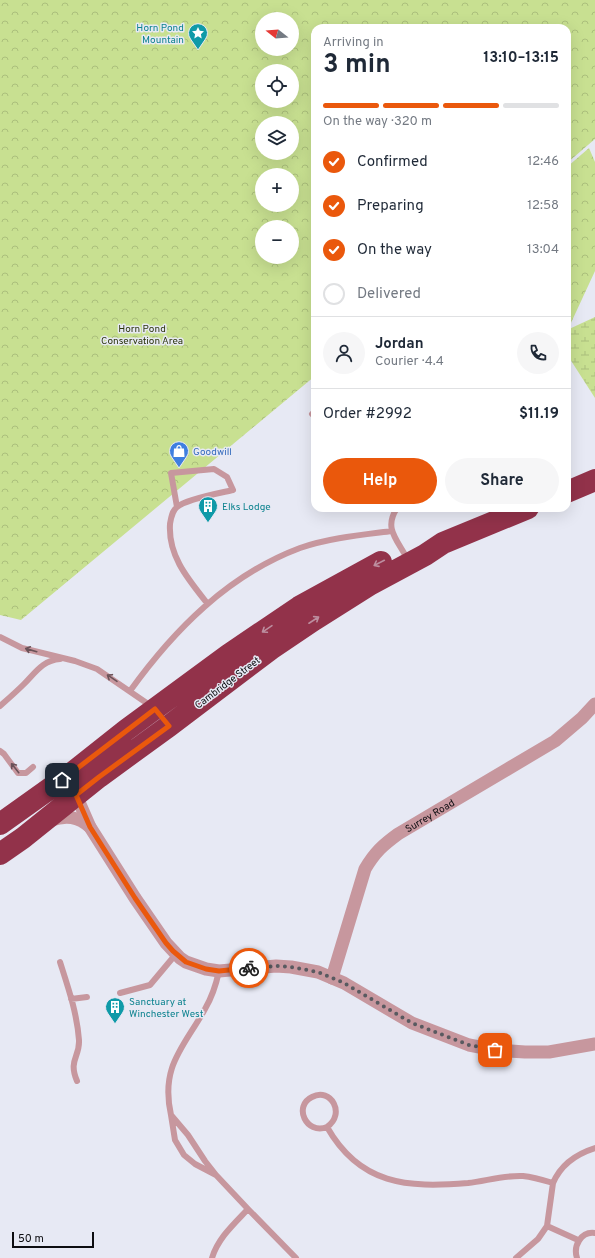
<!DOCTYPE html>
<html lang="en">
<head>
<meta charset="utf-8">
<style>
  :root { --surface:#fff; --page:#f6f6f7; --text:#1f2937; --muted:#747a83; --line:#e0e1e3; --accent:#ea580c }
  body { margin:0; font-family:Overpass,sans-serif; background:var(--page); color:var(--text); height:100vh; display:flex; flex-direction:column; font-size:15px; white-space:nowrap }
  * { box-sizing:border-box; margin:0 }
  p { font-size:13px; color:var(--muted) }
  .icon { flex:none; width:22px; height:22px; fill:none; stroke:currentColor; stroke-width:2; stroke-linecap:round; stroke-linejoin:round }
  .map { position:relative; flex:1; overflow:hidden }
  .sheet { position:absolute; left:311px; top:24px; width:260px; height:488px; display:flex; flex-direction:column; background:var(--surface); border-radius:12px; box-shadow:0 4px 16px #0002 }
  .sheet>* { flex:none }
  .needle { width:26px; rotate:287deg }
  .tools { position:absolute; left:255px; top:12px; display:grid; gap:8px }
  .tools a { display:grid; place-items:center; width:44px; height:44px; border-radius:50%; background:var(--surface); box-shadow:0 4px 16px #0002; font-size:20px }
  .scale { position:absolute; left:12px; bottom:10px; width:82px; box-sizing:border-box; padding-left:4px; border:2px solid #0d0d11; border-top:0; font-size:11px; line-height:14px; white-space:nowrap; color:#0d0d11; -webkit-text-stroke:3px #e7e9f4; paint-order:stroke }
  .pin { position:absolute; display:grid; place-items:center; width:34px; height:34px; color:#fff; margin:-17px; border-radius:8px; box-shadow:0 2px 6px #0006 }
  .courier { position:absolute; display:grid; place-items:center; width:40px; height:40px; margin:-20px; border:3px solid #ea580c; border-radius:50%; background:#fff; color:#222; box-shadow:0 1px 5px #0007 }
  .head em { font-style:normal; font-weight:700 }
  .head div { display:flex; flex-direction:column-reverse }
  .head { display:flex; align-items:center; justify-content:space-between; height:68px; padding:0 12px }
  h1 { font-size:26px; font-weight:700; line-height:30px }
  .bar { display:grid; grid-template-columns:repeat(4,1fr); gap:6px 4px; align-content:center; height:48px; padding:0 12px }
  .bar i { height:5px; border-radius:3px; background:var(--line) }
  .bar .active { background:var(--accent) }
  .bar p { grid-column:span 4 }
  .line { display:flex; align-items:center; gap:10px; padding:0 12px; border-top:1px solid var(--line) }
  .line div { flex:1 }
  .round { display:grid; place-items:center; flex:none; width:42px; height:42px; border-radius:21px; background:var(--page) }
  ol { padding:0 12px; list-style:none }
  li { display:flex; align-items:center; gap:12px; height:44px }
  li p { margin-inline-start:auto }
  li .icon { padding:4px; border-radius:50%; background:var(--accent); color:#fff; stroke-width:4 }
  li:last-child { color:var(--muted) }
  li i { width:22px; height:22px; border:2px solid var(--line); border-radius:50% }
  .action { display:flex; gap:8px; margin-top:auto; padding:8px 12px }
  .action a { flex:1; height:46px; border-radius:24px; background:var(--accent); color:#fff; font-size:16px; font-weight:700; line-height:46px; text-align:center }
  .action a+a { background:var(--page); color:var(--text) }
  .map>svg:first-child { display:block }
  .wetland { fill:url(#wetland-marsh) }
  .park { fill:url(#park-crowns); fill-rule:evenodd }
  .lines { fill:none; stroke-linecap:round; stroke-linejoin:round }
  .lane { stroke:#c7979e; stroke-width:6 }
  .street { stroke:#c7979e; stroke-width:13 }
  .highway { stroke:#92324a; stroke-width:22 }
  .oneway { stroke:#bc8e9f }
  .oneway2 { stroke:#6a5258 }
  .done { stroke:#595a60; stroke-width:4; stroke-dasharray:0 7.2 }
  .route { stroke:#ea580c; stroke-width:5 }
  .labels { text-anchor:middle; stroke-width:3; stroke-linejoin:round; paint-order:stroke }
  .culture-label { font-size:10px; fill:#0d838f; stroke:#e7e9f4; text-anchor:start }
  .park-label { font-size:10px; fill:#2b350b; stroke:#e7e9f4 }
  .shop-label { font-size:10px; fill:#366cbe; stroke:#e7e9f4; text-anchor:start }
  .street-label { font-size:10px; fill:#0d0d11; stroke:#e7e9f4 }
</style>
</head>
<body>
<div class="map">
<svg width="595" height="1258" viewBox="0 0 595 1258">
  <defs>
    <pattern id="wetland-marsh" width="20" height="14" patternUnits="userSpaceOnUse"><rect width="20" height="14" fill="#c8e091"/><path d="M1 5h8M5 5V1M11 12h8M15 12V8" fill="none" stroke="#abbf7c"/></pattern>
    <pattern id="park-crowns" width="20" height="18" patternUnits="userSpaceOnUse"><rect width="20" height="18" fill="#c8e091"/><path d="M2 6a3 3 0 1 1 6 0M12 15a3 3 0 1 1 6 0" fill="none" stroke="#abbf7c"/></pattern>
  </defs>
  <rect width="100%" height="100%" fill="#e7e9f4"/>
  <path class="wetland" d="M595 317V398L568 356 567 330Z"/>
  <path class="park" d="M0 0H595V139L567 163V28H315V376L21 620 0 615ZM262 19H292V49H262ZM262 71H292V101H262ZM262 123H292V153H262ZM262 175H292V205H262ZM262 227H292V257H262Z
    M589 148 595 162V271L570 325 567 321V167Z"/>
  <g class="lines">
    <path class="lane" d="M315 411 312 414 315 417
      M177 507 171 473 214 469 227 477 233 490C220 493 186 499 177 507 172 511 171 518 170 524 168 556 188 579 207 603
      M397 508C385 526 394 536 404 553
      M0 637 22 648 75 661 97 669 151 706
      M130 691C174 630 228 575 300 548 329 538 361 535 392 531
      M0 706C8 699 16 692 24 684 35 673 43 660 60 659
      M0 751 4 754 18 773H26L33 767
      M60 962C68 987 77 1013 79 1040 80 1057 68 1060 77 1081
      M120 993 150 985 176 954
      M71 999 87 997
      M171 1115C160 1066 184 1047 205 1009 212 997 216 985 219 971
      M327 1127C306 1135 293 1106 312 1097 331 1087 346 1114 327 1127 360 1185 407 1188 468 1183 486 1181 504 1175 523 1176 533 1177 543 1180 553 1183L547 1226 578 1240
      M216 1175 205 1161 188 1135 171 1115 175 1140 184 1155 195 1164 216 1175 248 1209
      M553 1183C561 1164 576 1154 595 1148
      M212 1258C218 1238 234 1224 248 1209L296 1258
      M516 1258 538 1239 547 1226
      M577 1258C573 1246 581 1231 595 1233"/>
    <g class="street">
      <path d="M76 795 90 827 135 898 166 943 180 958 186 962 206 969 219 971 276 966 291 967 318 972 344 983 412 1023 469 1045 495 1050 525 1052H549L595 1044"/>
      <path d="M51 820C66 815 78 816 90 827"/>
      <path id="s1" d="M332 978 365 869C375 852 383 845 398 834L555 741 582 718 595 704"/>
    </g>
    <path class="highway" d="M567 492 595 480
      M0 824 73 772 126 730 228 655 299 607 381 562
      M0 854 23 838 99 777 169 726 271 649 314 620 371 584 425 555 443 543 528 508"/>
  </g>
  <defs><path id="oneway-shaft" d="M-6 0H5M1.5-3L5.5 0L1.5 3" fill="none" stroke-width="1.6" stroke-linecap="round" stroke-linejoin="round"/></defs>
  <g class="oneway">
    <use href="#oneway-shaft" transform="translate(379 563) rotate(153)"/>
    <use href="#oneway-shaft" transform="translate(314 620) rotate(-33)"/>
    <use href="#oneway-shaft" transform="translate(267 629) rotate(146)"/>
  </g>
  <g class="oneway2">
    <use href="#oneway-shaft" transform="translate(31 650) rotate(-164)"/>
    <use href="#oneway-shaft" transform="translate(112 678) rotate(-146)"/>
    <use href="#oneway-shaft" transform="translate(15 768) rotate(-129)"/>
  </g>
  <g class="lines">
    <path class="done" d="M249 968 276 966 291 967 318 972 344 983 412 1023 469 1045 495 1050"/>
    <path class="route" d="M62 780 155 709 169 726 99 777 76 795 90 827 135 898 166 943 173 951 186 962 206 969 219 971 249 968"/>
  </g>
  <defs>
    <symbol id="sight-pin" viewBox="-11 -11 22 30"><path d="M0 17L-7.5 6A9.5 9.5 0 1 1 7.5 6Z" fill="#0f9aa8" stroke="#e7e9f4"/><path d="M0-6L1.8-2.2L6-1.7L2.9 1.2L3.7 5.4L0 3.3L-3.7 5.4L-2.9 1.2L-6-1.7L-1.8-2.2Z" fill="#fff"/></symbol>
    <symbol id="shop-pin" viewBox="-11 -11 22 30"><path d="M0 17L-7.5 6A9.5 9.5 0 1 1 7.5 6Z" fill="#3f7fe0" stroke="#e7e9f4"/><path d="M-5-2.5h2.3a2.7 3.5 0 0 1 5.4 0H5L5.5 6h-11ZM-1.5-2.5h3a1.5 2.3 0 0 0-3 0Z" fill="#fff"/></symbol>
    <symbol id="building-pin" viewBox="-11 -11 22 30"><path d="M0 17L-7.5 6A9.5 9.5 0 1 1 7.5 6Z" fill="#0f9aa8" stroke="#e7e9f4"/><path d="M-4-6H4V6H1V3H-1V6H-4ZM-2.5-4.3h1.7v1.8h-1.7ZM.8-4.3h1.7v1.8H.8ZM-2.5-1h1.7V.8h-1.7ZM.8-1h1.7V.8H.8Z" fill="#fff"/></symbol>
  </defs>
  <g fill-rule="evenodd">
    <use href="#sight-pin" x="187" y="22" width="22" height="30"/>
    <use href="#shop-pin" x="168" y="440" width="22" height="30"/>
    <use href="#building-pin" x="197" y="495" width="22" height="30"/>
    <use href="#building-pin" x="104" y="996" width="22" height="30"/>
  </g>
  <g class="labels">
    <g class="culture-label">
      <text x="184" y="31" text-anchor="end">Horn Pond<tspan x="184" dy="12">Mountain</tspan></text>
      <text x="222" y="510">Elks Lodge</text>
      <text x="129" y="1005">Sanctuary at<tspan x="129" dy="12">Winchester West</tspan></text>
    </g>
    <g class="park-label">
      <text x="142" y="332">Horn Pond<tspan x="142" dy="12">Conservation Area</tspan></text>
    </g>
    <g class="shop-label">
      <text x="193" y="455">Goodwill</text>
    </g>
    <g class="street-label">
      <text transform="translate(227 682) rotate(-37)" y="4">Cambridge Street</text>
      <text dy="4" stroke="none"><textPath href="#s1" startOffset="199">Surrey Road</textPath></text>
    </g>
  </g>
</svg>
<div class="tools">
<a><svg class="needle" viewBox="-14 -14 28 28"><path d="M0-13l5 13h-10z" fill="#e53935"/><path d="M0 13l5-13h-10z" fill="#747a83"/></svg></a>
<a><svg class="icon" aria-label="locate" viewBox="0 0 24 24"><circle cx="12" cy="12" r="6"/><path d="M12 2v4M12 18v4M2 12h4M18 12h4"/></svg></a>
<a><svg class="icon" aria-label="layers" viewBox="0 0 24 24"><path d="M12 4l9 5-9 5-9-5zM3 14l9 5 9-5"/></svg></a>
<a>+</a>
<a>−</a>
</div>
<div class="scale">50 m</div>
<div class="pin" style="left:495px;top:1050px;background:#ea580c"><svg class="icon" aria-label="bag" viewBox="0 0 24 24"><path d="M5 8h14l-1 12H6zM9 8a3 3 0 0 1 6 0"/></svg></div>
<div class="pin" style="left:62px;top:780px;background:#1f2937"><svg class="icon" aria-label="home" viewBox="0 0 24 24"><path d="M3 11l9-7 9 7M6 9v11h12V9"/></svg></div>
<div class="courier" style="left:249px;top:968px"><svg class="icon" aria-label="bike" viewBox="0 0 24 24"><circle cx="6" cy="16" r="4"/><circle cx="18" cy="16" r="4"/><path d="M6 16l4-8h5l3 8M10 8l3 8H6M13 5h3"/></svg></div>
<section class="sheet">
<div class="head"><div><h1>3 min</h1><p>Arriving in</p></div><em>13:10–13:15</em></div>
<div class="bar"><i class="active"></i><i class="active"></i><i class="active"></i><i></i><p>On the way · 320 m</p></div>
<ol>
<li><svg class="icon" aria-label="check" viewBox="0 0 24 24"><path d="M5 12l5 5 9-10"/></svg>Confirmed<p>12:46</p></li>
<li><svg class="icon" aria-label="check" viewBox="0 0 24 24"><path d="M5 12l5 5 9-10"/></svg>Preparing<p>12:58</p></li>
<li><svg class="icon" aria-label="check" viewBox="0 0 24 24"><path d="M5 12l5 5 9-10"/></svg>On the way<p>13:04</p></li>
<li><i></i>Delivered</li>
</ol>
<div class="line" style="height:72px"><a class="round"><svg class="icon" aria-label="person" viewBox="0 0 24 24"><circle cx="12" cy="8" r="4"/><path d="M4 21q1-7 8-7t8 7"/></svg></a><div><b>Jordan</b><p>Courier · 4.4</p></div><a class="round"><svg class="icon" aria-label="phone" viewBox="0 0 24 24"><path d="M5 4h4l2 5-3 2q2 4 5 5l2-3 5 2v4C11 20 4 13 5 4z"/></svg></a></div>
<div class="line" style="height:52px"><div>Order #2992</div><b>$11.19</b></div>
<div class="action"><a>Help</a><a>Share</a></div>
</section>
</div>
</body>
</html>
